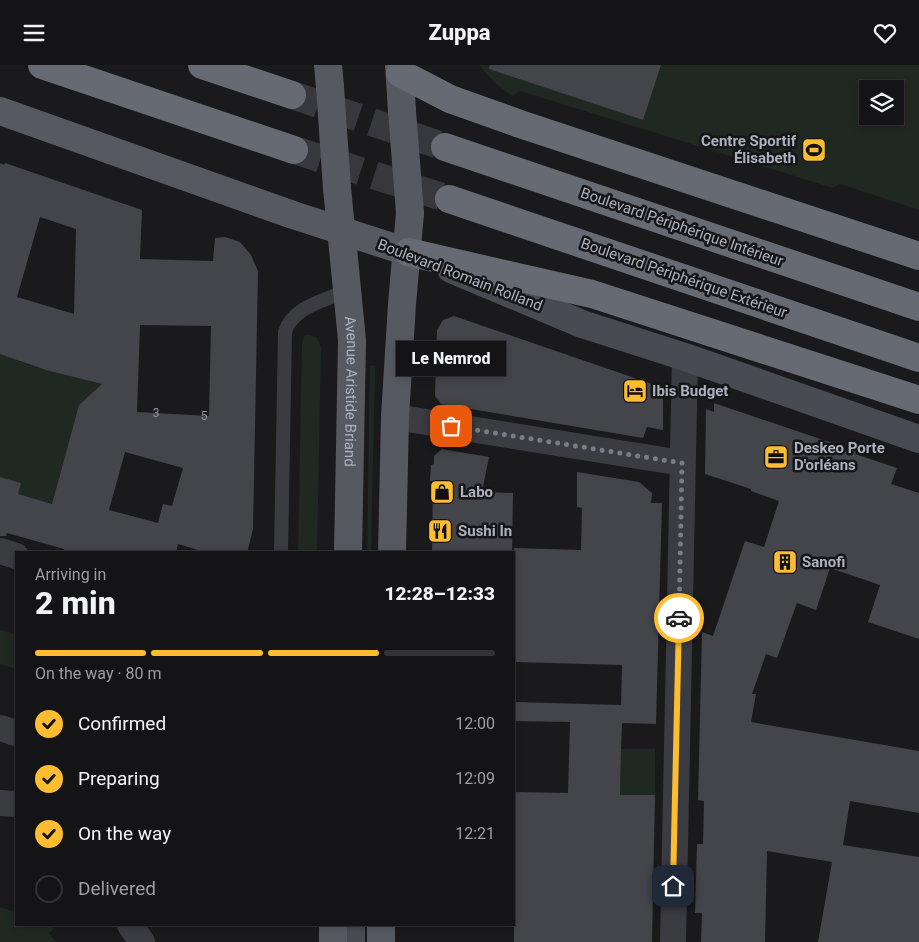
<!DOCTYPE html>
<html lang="en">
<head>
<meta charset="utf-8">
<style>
  :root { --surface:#141416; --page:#212123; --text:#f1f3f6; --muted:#9d9ea1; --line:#333335; --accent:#febd31 }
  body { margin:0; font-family:Roboto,sans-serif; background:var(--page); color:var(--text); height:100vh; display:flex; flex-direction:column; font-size:19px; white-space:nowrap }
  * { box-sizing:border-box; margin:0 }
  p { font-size:16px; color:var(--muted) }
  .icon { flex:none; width:28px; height:28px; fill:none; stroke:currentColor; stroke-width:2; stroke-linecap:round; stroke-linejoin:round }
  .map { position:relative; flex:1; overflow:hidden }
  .sheet { position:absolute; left:15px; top:486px; width:500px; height:375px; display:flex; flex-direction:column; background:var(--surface); border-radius:0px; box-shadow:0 2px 8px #0003,0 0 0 1px var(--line) }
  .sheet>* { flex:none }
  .tools { position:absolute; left:859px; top:15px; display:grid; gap:10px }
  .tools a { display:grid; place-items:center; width:45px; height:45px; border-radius:0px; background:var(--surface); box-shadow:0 2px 8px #0003,0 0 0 1px var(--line); font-size:25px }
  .pin { position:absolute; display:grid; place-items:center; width:42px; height:42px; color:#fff; margin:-21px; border-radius:10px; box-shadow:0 2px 8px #0006 }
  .courier { position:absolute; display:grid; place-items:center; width:50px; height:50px; margin:-25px; border:4px solid #febd31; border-radius:50%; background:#fff; color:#222; box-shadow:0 1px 6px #0007 }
  .bubble { position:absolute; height:35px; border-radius:0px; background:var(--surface); box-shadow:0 2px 8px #0003,0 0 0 1px var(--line); font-size:16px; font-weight:800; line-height:35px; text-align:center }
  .headline em { font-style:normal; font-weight:800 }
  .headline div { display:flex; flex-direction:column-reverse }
  .headline { display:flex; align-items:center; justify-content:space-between; height:85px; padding:0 20px }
  h1 { font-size:32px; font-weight:800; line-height:38px }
  .bar { display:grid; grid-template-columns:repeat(4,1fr); gap:8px 5px; align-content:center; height:60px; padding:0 20px }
  .bar i { height:6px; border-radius:4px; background:var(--line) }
  .bar .active { background:var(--accent) }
  .bar p { grid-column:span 4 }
  ol { padding:0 20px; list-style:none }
  li { display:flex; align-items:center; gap:15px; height:55px }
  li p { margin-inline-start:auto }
  li .icon { padding:5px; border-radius:50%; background:var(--accent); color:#111; stroke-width:4 }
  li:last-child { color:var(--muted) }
  li i { width:28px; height:28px; border:2px solid var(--line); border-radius:50% }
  header { display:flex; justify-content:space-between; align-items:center; height:65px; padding:0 20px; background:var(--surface); font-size:22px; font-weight:800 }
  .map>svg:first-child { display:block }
  .green { fill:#1f2821; fill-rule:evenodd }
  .building { fill:#44454a; fill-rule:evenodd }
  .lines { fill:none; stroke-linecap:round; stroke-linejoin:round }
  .highway-tunnel { stroke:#37383d; stroke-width:28; stroke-dasharray:28 14; stroke-linecap:butt }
  .lane { stroke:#3b3c42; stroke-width:14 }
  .street { stroke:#3b3c42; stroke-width:26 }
  .secondary { stroke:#494b52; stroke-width:28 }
  .primary { stroke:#575961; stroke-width:28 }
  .highway { stroke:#666a73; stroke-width:28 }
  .primary-bridge { stroke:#575961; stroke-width:28 }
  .done { stroke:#797c85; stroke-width:5; stroke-dasharray:0 9 }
  .route { stroke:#febd31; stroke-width:6 }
  .labels { text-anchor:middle; stroke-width:5; stroke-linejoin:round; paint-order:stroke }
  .number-label { font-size:12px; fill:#9296a0 }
  .poi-label { font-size:15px; font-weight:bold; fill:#acb1bd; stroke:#151518; text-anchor:start }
  .street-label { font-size:15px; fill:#acb1bd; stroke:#151518 }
</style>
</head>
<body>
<header><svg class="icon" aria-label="menu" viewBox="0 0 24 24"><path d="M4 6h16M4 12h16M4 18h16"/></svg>Zuppa<svg class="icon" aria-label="heart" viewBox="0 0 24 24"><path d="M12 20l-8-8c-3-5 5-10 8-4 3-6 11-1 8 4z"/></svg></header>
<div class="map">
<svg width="919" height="877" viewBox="0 0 919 877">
  <rect width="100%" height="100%" fill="#1a1a1d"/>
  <path class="green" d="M479 0H919V145L840 119 833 123 520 26 513 31 496 19ZM868 24H895V51H868Z
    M308 270 316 272 321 282 317 487 298 488 302 279 304 271Z
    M0 284 25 299 119 324 80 340 56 424V440L18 429 20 418 0 412Z
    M370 300 375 301 371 487 367 488Z
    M0 565 16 569V604L0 599Z
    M621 684H655V730H620Z
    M0 842 16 847V860H51L54 864 49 868 56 877H0Z"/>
  <path class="building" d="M490 0H661L643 55 489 4Z
    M0 98 4 100 5 98 142 145 140 194 213 196 215 173 225 172 240 177 251 190 258 206 253 464 247 488H208L178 479 176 488H64V484L7 468 6 471H0V412L21 418 18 429 52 439 79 340 102 319 46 305 0 289ZM40 152 76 164 74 249 17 232ZM140 260 211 261 209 351 137 347ZM125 387 183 403 172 441 163 439 158 458 109 445Z
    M454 251 652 319 659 325 663 333V365L647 362 643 373 441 339 435 331 437 265 443 255Z
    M714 338 856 386 855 389 897 403 891 419 919 428V574L868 557 880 520 830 503 816 545 797 538 777 593 766 589 752 629H756L751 657 919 686V748L850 736 843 780 919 792V877H818L832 797 767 786 765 877H701L702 848H695L697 779H703L704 736 698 735 702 567 713 571 745 476 764 482 779 436 751 426V424L705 409 706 344 714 347Z
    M442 384 489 392 482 427 513 428 512 488H432L433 416H430L431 400 434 399V391Z
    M577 407 639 417 652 428 651 438H662L656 659 622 658 621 684 620 730H655L652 877H514V727L568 728 570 657 514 656V637L621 640 622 600 514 597V483L581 485 582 443 577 442Z"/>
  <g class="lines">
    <path class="highway-tunnel" d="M292 30 445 82
      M294 85 449 134"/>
    <path class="lane" d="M281 488 285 267C292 242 326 235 347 226"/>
    <path class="street" d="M395 352 682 398
      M0 486 16 491
      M0 663 16 668
      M0 738 16 739
      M130 860 142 877
      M673 877 685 292"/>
    <path class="secondary" d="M451 204 582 259 685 292 919 374
      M351 877V860"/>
    <g class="primary">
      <path d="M328 0 330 22"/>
      <path d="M399 0 402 46"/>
      <path d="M0 46 293 150 408 187"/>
      <path id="s1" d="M337 123 352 275 348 488"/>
      <path d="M392 488 395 352 402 239 410 148"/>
      <path d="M333 877V860"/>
      <path d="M381 877V860"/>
    </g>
    <path class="highway" d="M42 0 294 85
      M202 0 292 30
      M400 8 450 34 520 59 919 191
      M445 82 919 242
      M449 134 919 293
      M408 187 592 229 919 335"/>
    <path class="primary-bridge" d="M330 22 337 123
      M402 46 410 148"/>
  </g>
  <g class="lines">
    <path class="done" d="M451 361 682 398 679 553"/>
    <path class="route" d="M673 821 679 553"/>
  </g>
  <defs>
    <symbol id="stadium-square" viewBox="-11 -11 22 22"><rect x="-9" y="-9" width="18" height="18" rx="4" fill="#febd31" stroke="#151518"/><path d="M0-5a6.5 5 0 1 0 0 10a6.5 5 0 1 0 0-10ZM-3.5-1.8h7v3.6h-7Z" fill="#111"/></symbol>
    <symbol id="hotel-square" viewBox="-11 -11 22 22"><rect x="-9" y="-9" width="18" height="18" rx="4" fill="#febd31" stroke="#151518"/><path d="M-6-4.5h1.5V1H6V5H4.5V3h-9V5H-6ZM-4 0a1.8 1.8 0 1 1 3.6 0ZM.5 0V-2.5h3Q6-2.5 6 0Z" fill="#111"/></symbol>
    <symbol id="office-square" viewBox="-11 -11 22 22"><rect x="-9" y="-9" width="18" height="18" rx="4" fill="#febd31" stroke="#151518"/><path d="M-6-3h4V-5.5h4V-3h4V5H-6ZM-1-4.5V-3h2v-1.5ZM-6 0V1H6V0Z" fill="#111"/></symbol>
    <symbol id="shop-square" viewBox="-11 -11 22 22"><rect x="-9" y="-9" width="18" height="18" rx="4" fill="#febd31" stroke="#151518"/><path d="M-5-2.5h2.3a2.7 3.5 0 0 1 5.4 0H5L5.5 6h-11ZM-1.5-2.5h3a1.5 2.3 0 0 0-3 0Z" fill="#111"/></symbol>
    <symbol id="restaurant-square" viewBox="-11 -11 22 22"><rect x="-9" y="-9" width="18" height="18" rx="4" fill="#febd31" stroke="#151518"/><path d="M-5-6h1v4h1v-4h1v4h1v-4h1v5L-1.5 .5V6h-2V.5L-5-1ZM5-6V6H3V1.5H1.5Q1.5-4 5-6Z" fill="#111"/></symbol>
    <symbol id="building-square" viewBox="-11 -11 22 22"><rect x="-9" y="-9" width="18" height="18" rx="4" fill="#febd31" stroke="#151518"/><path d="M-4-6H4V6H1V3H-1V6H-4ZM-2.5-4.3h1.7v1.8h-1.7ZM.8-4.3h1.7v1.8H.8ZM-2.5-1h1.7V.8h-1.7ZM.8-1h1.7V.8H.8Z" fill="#111"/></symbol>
  </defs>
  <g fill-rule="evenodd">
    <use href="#stadium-square" x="800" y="71" width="28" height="28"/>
    <use href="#hotel-square" x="621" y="312" width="28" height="28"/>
    <use href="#office-square" x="762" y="378" width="28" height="28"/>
    <use href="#shop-square" x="428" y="413" width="28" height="28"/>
    <use href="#restaurant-square" x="426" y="452" width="28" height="28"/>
    <use href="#building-square" x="771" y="483" width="28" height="28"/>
  </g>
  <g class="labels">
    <g class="number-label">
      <text x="156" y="352">3</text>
      <text x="204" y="355">5</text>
    </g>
    <g class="poi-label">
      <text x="796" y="81" text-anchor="end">Centre Sportif<tspan x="796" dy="17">Élisabeth</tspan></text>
      <text x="652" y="331">Ibis Budget</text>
      <text x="794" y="388">Deskeo Porte<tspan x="794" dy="17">D'orléans</tspan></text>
      <text x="460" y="432">Labo</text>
      <text x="458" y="471">Sushi In</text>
      <text x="802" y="502">Sanofi</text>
    </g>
    <g class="street-label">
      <text transform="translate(682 162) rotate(19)" y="5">Boulevard Périphérique Intérieur</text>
      <text transform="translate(460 210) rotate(21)" y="5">Boulevard Romain Rolland</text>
      <text transform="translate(684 213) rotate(19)" y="5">Boulevard Périphérique Extérieur</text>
      <text dy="5" stroke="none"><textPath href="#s1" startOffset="204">Avenue Aristide Briand</textPath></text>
    </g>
  </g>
</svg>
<div class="tools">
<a><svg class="icon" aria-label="layers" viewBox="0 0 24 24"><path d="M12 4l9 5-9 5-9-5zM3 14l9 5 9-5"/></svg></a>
</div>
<div class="pin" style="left:451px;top:361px;background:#ea580c"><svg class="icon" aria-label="bag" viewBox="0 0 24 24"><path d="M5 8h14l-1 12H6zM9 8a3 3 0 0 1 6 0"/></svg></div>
<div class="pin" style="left:673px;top:821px;background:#1f2937"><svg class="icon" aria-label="home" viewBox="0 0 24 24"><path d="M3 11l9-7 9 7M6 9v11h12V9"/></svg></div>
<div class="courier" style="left:679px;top:553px"><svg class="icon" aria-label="car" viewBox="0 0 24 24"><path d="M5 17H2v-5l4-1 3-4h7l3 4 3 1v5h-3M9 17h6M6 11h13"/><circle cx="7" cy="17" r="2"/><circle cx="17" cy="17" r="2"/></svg></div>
<div class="bubble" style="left:396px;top:276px;width:110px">Le Nemrod</div>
<section class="sheet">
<div class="headline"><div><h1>2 min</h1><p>Arriving in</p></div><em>12:28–12:33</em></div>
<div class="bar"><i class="active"></i><i class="active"></i><i class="active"></i><i></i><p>On the way · 80 m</p></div>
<ol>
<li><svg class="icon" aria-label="check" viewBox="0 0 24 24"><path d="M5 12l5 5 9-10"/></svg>Confirmed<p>12:00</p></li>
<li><svg class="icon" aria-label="check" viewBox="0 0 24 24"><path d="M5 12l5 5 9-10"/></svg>Preparing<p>12:09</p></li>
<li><svg class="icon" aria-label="check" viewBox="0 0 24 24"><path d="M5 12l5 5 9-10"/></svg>On the way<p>12:21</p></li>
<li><i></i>Delivered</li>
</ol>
</section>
</div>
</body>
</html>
